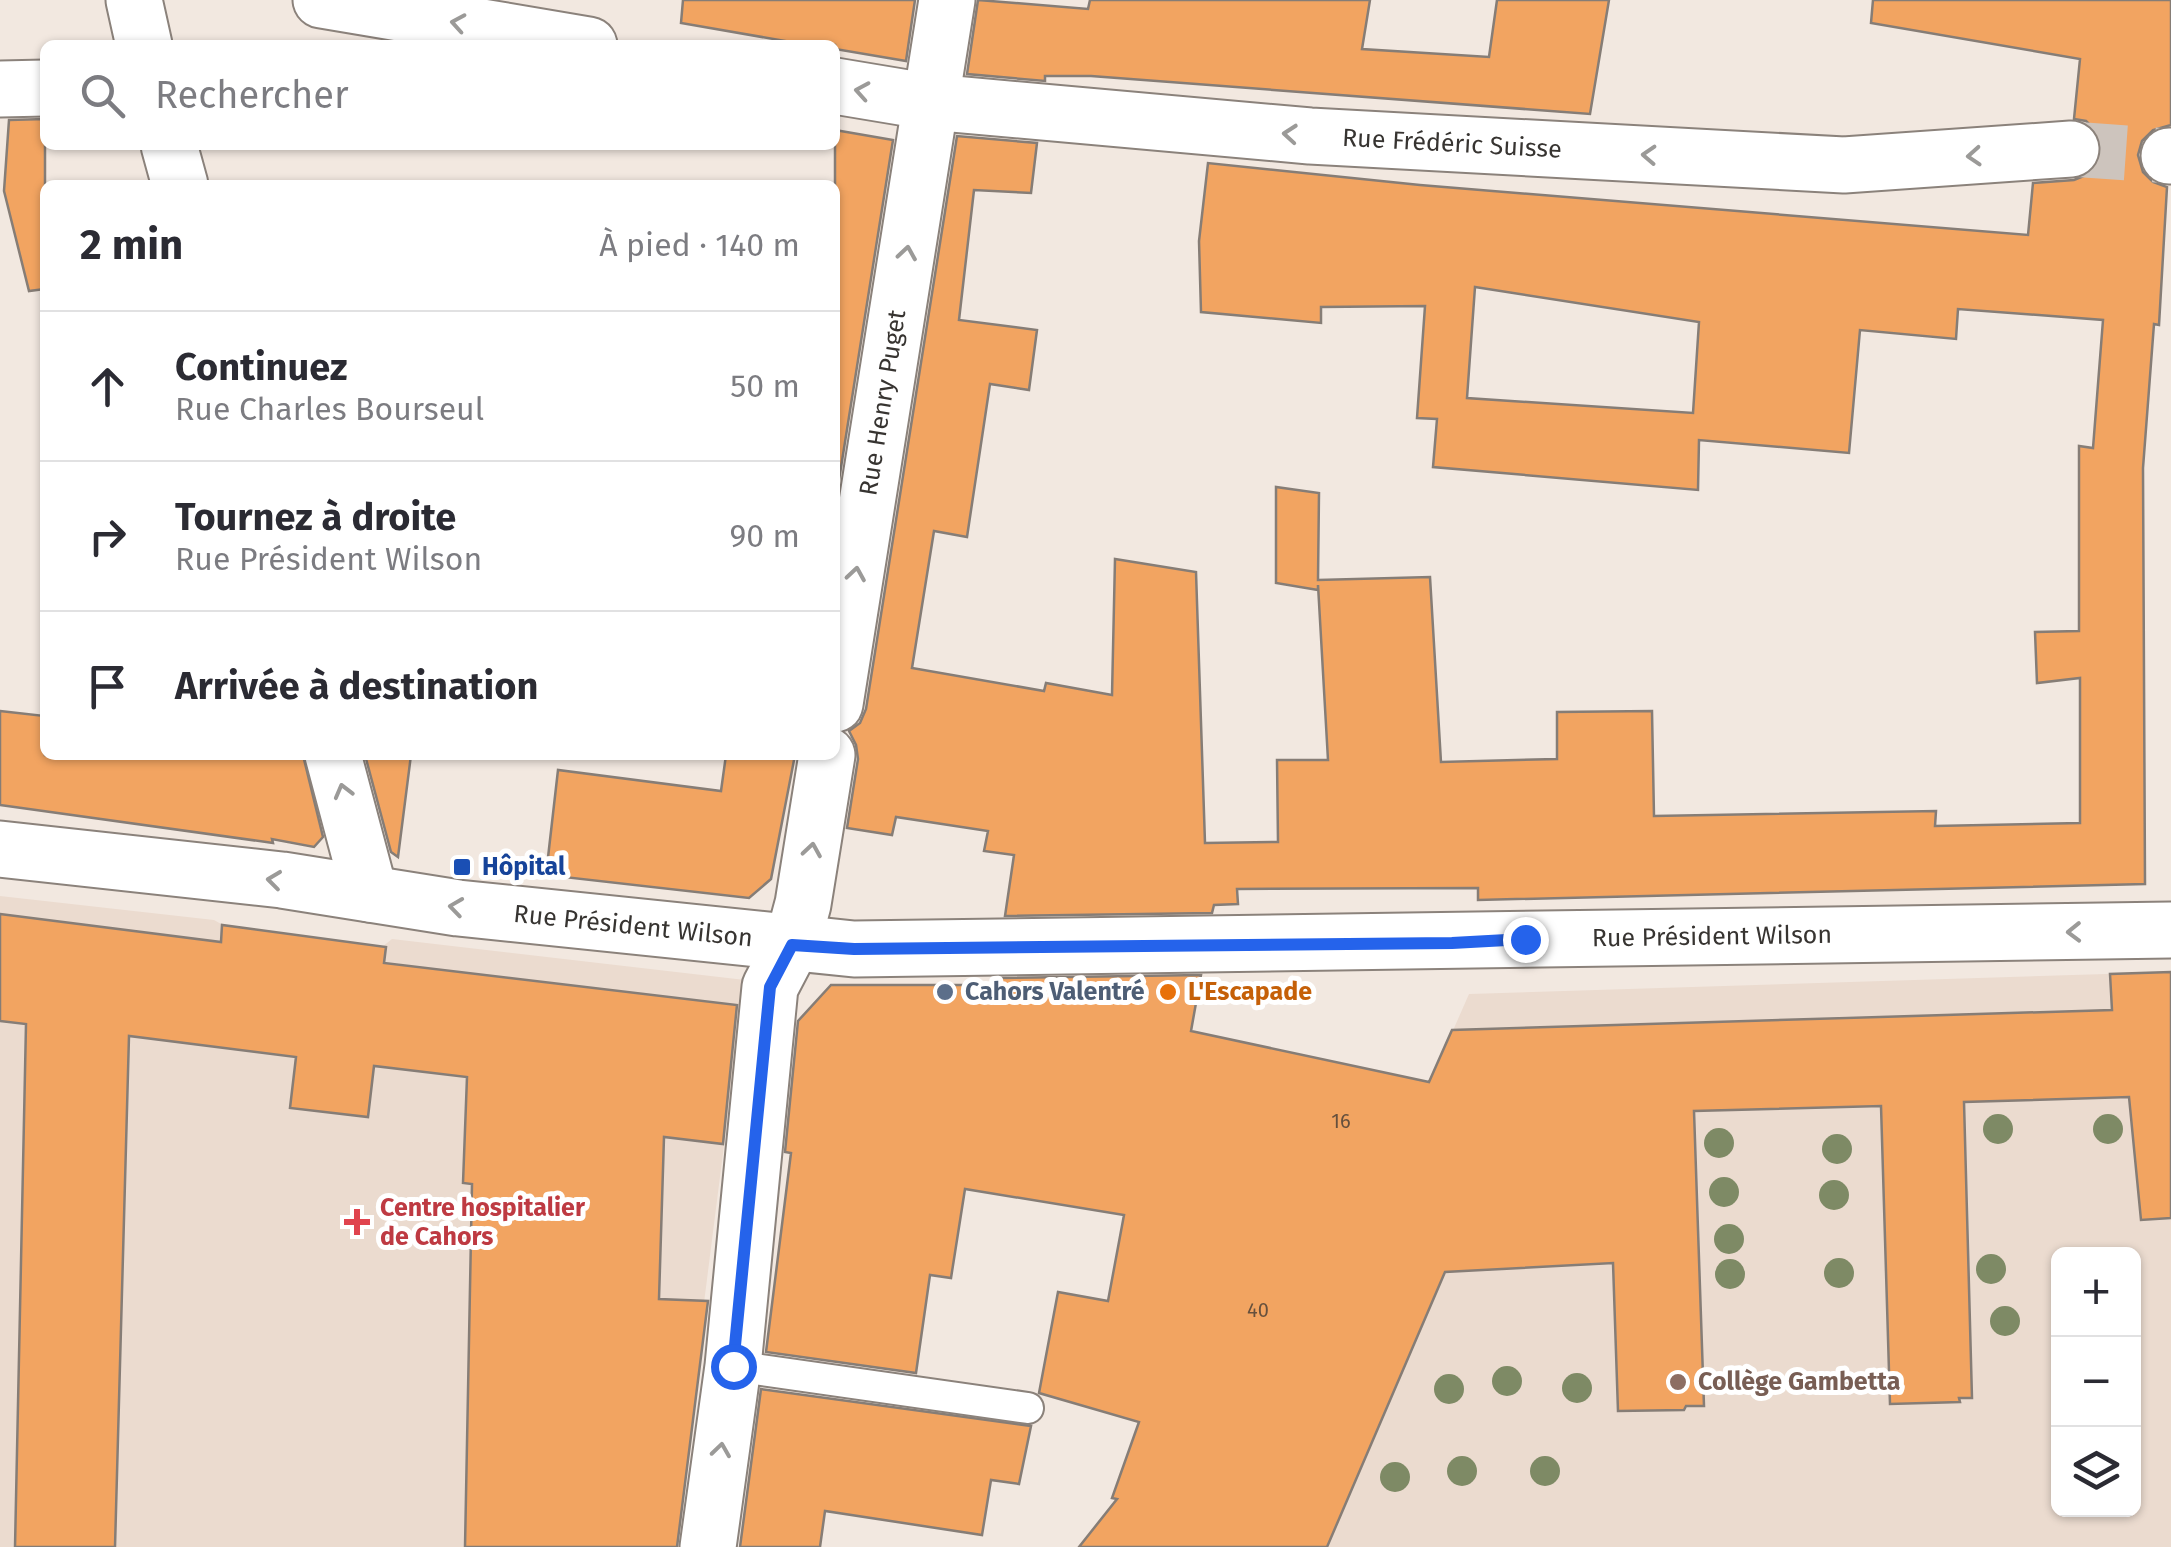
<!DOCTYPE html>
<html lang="fr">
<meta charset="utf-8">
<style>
:root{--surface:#fff;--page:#f2f2f3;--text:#2b2b33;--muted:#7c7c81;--line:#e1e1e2}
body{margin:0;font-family:"Fira Sans",sans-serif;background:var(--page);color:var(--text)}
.controls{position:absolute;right:30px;bottom:30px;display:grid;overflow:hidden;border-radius:15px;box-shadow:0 2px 8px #0004}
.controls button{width:90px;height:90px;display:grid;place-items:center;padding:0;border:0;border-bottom:2px solid var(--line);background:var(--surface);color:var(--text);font:50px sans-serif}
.stop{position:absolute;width:30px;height:30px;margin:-22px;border:8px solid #2563eb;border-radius:50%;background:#fff}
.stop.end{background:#2563eb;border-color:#fff;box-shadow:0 2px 10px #0008}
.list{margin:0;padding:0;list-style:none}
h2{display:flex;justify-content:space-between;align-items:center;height:130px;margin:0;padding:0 40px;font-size:42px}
h2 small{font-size:32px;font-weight:400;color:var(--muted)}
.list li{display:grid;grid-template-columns:65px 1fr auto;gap:30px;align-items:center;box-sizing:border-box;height:150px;padding:0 40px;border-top:2px solid var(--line)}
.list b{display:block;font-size:38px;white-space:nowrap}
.list p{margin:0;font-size:32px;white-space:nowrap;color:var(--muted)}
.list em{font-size:32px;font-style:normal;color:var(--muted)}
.icon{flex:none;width:55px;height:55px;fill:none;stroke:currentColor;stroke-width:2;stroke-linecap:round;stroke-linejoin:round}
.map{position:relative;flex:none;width:2171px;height:1547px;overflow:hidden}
.search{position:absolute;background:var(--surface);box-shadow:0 2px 8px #0004;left:40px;top:40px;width:800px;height:110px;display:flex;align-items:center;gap:25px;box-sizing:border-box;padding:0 35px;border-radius:15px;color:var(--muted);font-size:38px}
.panel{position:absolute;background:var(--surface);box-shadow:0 2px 8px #0004;left:40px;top:180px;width:800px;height:580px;border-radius:15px}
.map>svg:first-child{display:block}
.built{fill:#ebdbcf;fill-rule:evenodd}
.building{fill:#f2a461;stroke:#867d76;stroke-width:2.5;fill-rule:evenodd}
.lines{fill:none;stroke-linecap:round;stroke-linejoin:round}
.street-tunnel{stroke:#cdc4bd;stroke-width:55;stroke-dasharray:55 28;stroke-linecap:butt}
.lane-casing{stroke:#8b827b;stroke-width:34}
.street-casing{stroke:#8b827b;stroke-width:59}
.lane{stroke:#fff;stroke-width:30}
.street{stroke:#fff;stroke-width:55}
.tree{fill:#7e8a65}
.oneway{stroke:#9b9a98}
.route{stroke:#2563eb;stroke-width:12}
.transit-dot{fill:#1a4fb4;stroke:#fff;stroke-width:4}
.service-dot{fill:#5c6f8a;stroke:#fff;stroke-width:4}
.food-dot{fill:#e8710a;stroke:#fff;stroke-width:4}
.health-dot{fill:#e0444e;stroke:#fff;stroke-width:4}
.education-dot{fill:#8d6e63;stroke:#fff;stroke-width:4}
.labels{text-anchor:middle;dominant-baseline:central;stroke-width:10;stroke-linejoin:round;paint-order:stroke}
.number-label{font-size:20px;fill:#66503d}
.street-label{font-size:25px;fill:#373431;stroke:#fff}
.transit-label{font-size:25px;font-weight:bold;fill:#164399;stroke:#fff;text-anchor:start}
.service-label{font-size:25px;font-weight:bold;fill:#4e5e75;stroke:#fff;text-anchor:start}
.food-label{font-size:25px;font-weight:bold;fill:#c56008;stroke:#fff;text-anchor:start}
.health-label{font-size:25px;font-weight:bold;fill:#be3a42;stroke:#fff;text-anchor:start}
.education-label{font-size:25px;font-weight:bold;fill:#785e54;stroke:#fff;text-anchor:start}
</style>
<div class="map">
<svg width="2171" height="1547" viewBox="0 0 2171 1547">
<rect width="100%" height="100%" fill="#f2e8e0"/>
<!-- built -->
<g class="built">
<polygon points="0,896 214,920 223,925 382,947 392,939 745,980 673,1547 0,1547"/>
<path d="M2171 972V1547H1226L1469 994ZM2058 1254H2134V1510H2058Z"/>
</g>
<!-- building -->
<g class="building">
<polygon points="683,0 915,0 906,61 835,49 835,45 808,45 681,23"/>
<polygon points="978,0 1088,9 1090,0 1370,0 1362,49 1489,57 1497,0 1609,0 1590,114 1091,76 1045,76 1045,81 967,74"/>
<path d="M1873 0H2171V125L2153 130 2142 141 2138 155 2143 172 2153 182 2167 187 2159 325 2154 324 2143 468 2145 884 1478 900V888L1237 889 1238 904 1214 905 1212 913 1005 916 1014 855 984 851 988 831 896 817 892 835 847 828 858 759 856 745 849 731 860 723 866 709 957 136 1037 143 1031 193 974 190 959 320 1037 330 1029 390 990 384 967 537 934 531 912 668 1044 691 1046 683 1112 695 1115 559 1196 572 1205 843 1278 842 1277 760H1328L1318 585V590L1276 583V487L1319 493 1318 580 1430 577 1441 762 1557 759V712L1652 711 1654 816 1936 811 1935 826 2080 823V678L2037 683 2035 632 2079 631V446L2093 448 2103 320 1958 309 1956 339 1860 330 1849 453 1699 440 1698 490 1433 467 1437 419 1417 418 1425 306 1321 307V323L1201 312 1199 241 1208 163 1420 185 2028 235 2033 183 2074 180 2089 174 2099 162 2102 148 2097 132 2086 121 2074 119 2080 59 1871 23ZM1475 287 1699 322 1693 413 1467 398Z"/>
<polygon points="45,119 45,289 29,291 4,191 9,120"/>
<polygon points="835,130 893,140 835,505"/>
<polygon points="0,711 45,716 45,755 303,755 323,837 314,847 272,839 273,843 0,805"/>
<polygon points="365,755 411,755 398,857 391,852"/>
<polygon points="726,755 795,755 771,879 749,898 546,875 558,770 721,791"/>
<polygon points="0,914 221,942 222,925 386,947 384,963 737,1005 723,1144 664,1137 659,1299 708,1301 677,1547 465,1547 472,1184 463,1183 467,1077 374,1066 368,1117 290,1108 296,1057 129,1036 115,1547 15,1547 26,1024 0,1021"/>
<polygon points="2171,972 2171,1218 2141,1220 2129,1097 1964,1102 1972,1398 1959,1398 1960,1402 1890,1404 1881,1106 1694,1111 1704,1406 1686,1406 1684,1410 1618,1411 1613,1263 1445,1272 1327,1547 1079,1547 1117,1499 1112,1498 1139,1422 1039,1393 1058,1292 1108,1301 1124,1215 965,1189 951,1278 930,1275 916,1373 766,1352 791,1153 785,1152 798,1021 831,985 994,985 995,978 1201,975 1191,1031 1429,1082 1452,1030 2112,1010 2110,974"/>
<polygon points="761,1389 1031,1426 1019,1484 991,1480 982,1535 825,1511 820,1547 740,1547"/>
</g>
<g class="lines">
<!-- street-tunnel -->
<polyline class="street-tunnel" points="2071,149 2169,156"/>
<!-- lane casing -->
<g class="lane-casing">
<polyline id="lane" points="733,1366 1028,1408"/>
</g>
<!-- street casing -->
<g class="street-casing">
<g id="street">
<polyline points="134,0 144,45"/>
<polyline points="321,0 589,45"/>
<path id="s1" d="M835 86 931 102 1310 136 1844 165 2071 149"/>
<polyline points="0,89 45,88"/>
<polyline points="169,145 180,185"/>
<polyline points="2169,156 2171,156"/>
<path id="s2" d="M835 704 947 0"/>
<polyline points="333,755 370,894"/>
<path id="s3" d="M0 849 282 880 458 908 854 949 2171 930"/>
<polyline points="708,1547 733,1366 770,987 792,945 803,904 827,755"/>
</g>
</g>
<!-- lane -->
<use href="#lane" class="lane"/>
<!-- street -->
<use href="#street" class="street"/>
</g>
<!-- trees -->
<g class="tree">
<circle cx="1998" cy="1129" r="15"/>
<circle cx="2108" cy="1129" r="15"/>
<circle cx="1719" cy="1143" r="15"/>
<circle cx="1837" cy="1149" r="15"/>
<circle cx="1724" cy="1192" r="15"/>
<circle cx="1834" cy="1195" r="15"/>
<circle cx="1729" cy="1239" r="15"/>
<circle cx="1991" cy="1269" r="15"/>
<circle cx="1839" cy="1273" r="15"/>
<circle cx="1730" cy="1274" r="15"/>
<circle cx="2005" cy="1321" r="15"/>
<circle cx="1507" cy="1381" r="15"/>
<circle cx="1577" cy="1388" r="15"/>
<circle cx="1449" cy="1389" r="15"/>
<circle cx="1462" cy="1471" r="15"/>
<circle cx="1545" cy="1471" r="15"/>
<circle cx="1395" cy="1477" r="15"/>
</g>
<!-- one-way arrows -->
<defs><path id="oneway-chevron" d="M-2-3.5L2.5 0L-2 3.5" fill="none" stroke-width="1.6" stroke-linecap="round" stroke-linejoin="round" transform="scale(2.5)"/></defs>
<g class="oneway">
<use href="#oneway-chevron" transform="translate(458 23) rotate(-170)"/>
<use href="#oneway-chevron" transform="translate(862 91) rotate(-170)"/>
<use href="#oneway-chevron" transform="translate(1290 134) rotate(-175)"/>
<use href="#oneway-chevron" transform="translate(1649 155) rotate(-177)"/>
<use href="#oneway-chevron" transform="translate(1974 156) rotate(176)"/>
<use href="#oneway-chevron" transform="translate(907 253) rotate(-81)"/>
<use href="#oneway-chevron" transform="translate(856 574) rotate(-81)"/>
<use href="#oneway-chevron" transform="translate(343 791) rotate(-105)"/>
<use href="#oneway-chevron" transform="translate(812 850) rotate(-81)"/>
<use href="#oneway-chevron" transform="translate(274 880) rotate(-173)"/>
<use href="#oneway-chevron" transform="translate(456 907) rotate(-172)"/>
<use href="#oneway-chevron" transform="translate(2074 932) rotate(179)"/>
<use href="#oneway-chevron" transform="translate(721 1450) rotate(-82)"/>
</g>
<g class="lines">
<!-- route -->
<polyline class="route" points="733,1366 770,987 792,945 854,949 1452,943 1525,939"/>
</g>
<!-- markers -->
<rect class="transit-dot" x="452" y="857" width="20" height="20" rx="5"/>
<circle class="service-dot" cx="945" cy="992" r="10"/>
<circle class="food-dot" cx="1168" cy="992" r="10"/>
<path class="health-dot" d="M352 1207h10v10h10v10h-10v10h-10v-10h-10v-10h10z"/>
<circle class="education-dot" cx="1678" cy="1382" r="10"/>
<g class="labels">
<!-- number labels -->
<g class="number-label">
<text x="1341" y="1121">16</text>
<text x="1258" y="1310">40</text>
</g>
<!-- street labels -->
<g class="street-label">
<text stroke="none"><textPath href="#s1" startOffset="620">Rue Frédéric Suisse</textPath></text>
<text stroke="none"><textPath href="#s2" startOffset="305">Rue Henry Puget</textPath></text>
<text stroke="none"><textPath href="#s3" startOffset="638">Rue Président Wilson</textPath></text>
<text stroke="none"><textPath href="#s3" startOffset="1718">Rue Président Wilson</textPath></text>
</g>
<!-- transit labels -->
<g class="transit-label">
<text x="482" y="867">Hôpital</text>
</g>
<!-- service labels -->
<g class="service-label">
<text x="965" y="992">Cahors Valentré</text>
</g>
<!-- food labels -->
<g class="food-label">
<text x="1188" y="992">L'Escapade</text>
</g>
<!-- health labels -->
<g class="health-label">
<text x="380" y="1208">Centre hospitalier<tspan x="380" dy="29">de Cahors</tspan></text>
</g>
<!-- education labels -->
<g class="education-label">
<text x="1698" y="1382">Collège Gambetta</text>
</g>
</g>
</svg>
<div class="controls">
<button>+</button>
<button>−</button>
<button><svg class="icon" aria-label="layers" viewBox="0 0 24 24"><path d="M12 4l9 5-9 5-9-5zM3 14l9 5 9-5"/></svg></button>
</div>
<div class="stop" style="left:733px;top:1366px"></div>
<div class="stop end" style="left:1525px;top:939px"></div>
<div class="search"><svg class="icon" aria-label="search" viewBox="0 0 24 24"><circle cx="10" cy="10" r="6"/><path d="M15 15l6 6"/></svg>Rechercher</div>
<section class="panel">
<h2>2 min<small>À pied · 140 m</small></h2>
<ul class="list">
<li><svg class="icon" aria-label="ahead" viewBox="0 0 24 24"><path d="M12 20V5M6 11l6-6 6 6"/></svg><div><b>Continuez</b><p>Rue Charles Bourseul</p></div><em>50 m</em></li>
<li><svg class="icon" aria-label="right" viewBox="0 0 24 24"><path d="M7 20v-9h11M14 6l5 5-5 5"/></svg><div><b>Tournez à droite</b><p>Rue Président Wilson</p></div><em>90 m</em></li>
<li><svg class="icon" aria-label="arrive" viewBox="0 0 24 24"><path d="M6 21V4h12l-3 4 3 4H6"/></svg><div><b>Arrivée à destination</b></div></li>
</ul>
</section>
</div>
